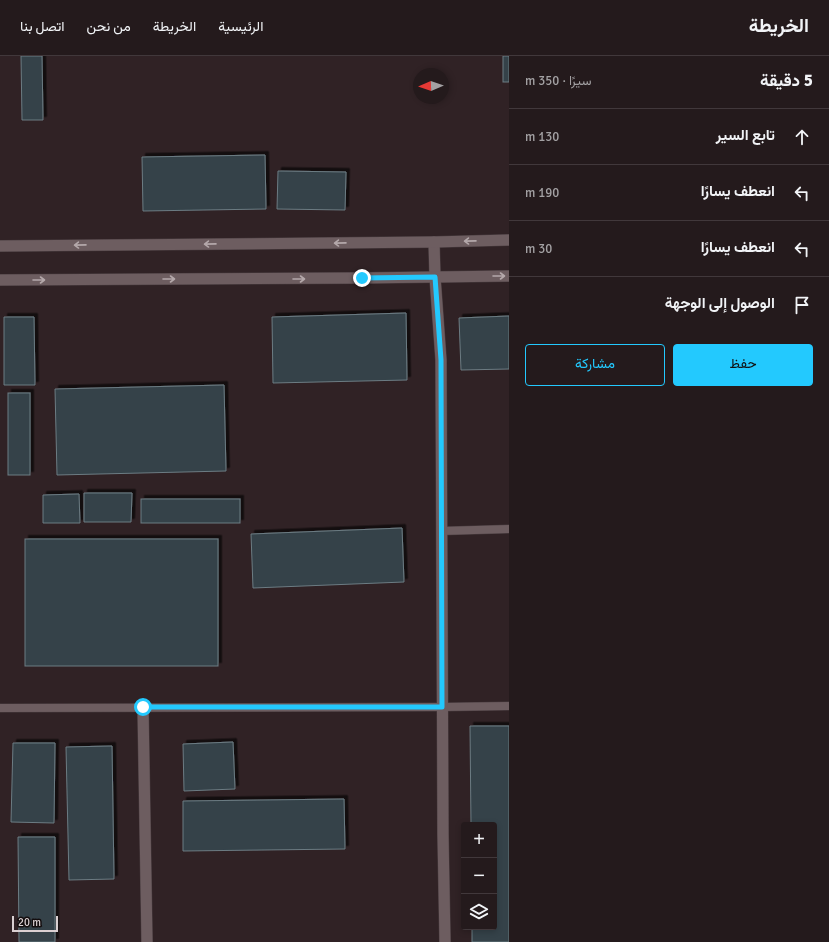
<!DOCTYPE html>
<html lang="ar">
<meta charset="utf-8">
<style>
:root{--surface:#241a1c;--page:#2c2325;--text:#f1f3f6;--muted:#a3a1a3;--line:#41383b;--accent:#23c9fe}
body{margin:0;font-family:Signika,Vazirmatn,sans-serif;background:var(--page);color:var(--text);direction:rtl}
.controls{position:absolute;right:12px;bottom:12px;display:grid;overflow:hidden;border-radius:4px;box-shadow:0 2px 6px #0003}
.controls button{width:36px;height:36px;display:grid;place-items:center;padding:0;border:0;border-bottom:1px solid var(--line);background:var(--surface);color:var(--text);font:20px sans-serif}
.compass{position:absolute;left:413px;top:12px;width:36px;height:36px;border-radius:50%;background:var(--surface);box-shadow:0 2px 6px #0003;rotate:268deg}
.scale{position:absolute;left:12px;bottom:10px;width:46px;box-sizing:border-box;padding-left:4px;border:2px solid #dad0d2;border-top:0;font-size:11px;line-height:14px;white-space:nowrap;color:#dad0d2;-webkit-text-stroke:3px #130d0e;paint-order:stroke}
.stop{position:absolute;width:12px;height:12px;margin:-9px;border:3px solid #23c9fe;border-radius:50%;background:#fff}
.stop.end{background:#23c9fe;border-color:#fff;box-shadow:0 1px 4px #0008}
.list{margin:0;padding:0;list-style:none}
h2{display:flex;justify-content:space-between;align-items:center;height:52px;margin:0;padding:0 16px;font-size:17px}
h2 small{font-size:13px;font-weight:400;color:var(--muted)}
.list li{display:grid;grid-template-columns:26px 1fr auto;gap:12px;align-items:center;box-sizing:border-box;height:56px;padding:0 16px;border-top:1px solid var(--line)}
.list b{display:block;font-size:15px;white-space:nowrap}
.list em{font-size:13px;font-style:normal;color:var(--muted)}
.actions{display:flex;gap:8px;padding:12px 16px}
.actions a{flex:1;padding:9px 0;border:1px solid var(--accent);border-radius:4px;text-align:center;font-size:14px;color:var(--accent)}
.actions .main{background:var(--accent);color:#111}
.icon{flex:none;width:22px;height:22px;fill:none;stroke:currentColor;stroke-width:2;stroke-linecap:round;stroke-linejoin:round}
.map{position:relative;flex:none;width:509px;height:886px;overflow:hidden;direction:ltr}
header{display:flex;align-items:center;gap:24px;box-sizing:border-box;height:56px;padding:0 20px;background:var(--surface);border-bottom:1px solid var(--line)}
header strong{font-size:19px}
nav{display:flex;gap:22px;margin-inline-start:auto;font-size:14px}
main{display:flex}
aside{flex:1;background:var(--surface)}
.map>svg:first-child{display:block}
.building{fill:#344249;stroke:#6c7c83;filter:url(#shadow)}
.lines{fill:none;stroke-linecap:round;stroke-linejoin:round}
.service-casing{stroke:#4a3e41;stroke-width:9}
.minor-casing{stroke:#4a3e41;stroke-width:12}
.service{stroke:#6d5d60;stroke-width:8}
.minor{stroke:#6d5d60;stroke-width:11}
.oneway{stroke:#b4a8aa}
.route{stroke:#23c9fe;stroke-width:5}
</style>
<header>
<strong>الخريطة</strong>
<nav><a>الرئيسية</a><a>الخريطة</a><a>من نحن</a><a>اتصل بنا</a></nav>
</header>
<main>
<aside>
<h2>5 دقيقة<small>سيرًا · 350 m</small></h2>
<ul class="list">
<li><svg class="icon" aria-label="ahead" viewBox="0 0 24 24"><path d="M12 20V5M6 11l6-6 6 6"/></svg><div><b>تابع السير</b></div><em>130 m</em></li>
<li><svg class="icon" aria-label="left" viewBox="0 0 24 24"><path d="M17 20v-9H6M10 6l-5 5 5 5"/></svg><div><b>انعطف يسارًا</b></div><em>190 m</em></li>
<li><svg class="icon" aria-label="left" viewBox="0 0 24 24"><path d="M17 20v-9H6M10 6l-5 5 5 5"/></svg><div><b>انعطف يسارًا</b></div><em>30 m</em></li>
<li><svg class="icon" aria-label="arrive" viewBox="0 0 24 24"><path d="M6 21V4h12l-3 4 3 4H6"/></svg><div><b>الوصول إلى الوجهة</b></div></li>
</ul>
<div class="actions"><a class="main">حفظ</a><a>مشاركة</a></div>
</aside>
<div class="map">
<svg width="509" height="886" viewBox="0 0 509 886">
<defs>
<filter id="shadow"><feDropShadow dx="3.5" dy="-3.5" stdDeviation="0" flood-color="#0009"/></filter>
</defs>
<rect width="100%" height="100%" fill="#302225"/>
<!-- building -->
<g class="building">
<polygon points="21,0 42,0 43,64 22,64"/>
<rect x="503" y="0" width="6" height="26"/>
<polygon points="265,99 266,153 143,155 142,101"/>
<polygon points="278,115 346,116 345,154 277,153"/>
<polygon points="406,257 407,324 273,327 272,261"/>
<polygon points="509,260 509,313 461,314 459,262"/>
<polygon points="4,261 34,261 35,329 4,329"/>
<polygon points="224,329 226,415 57,419 55,333"/>
<rect x="8" y="337" width="22" height="82"/>
<polygon points="84,437 132,437 131,466 84,466"/>
<polygon points="79,438 80,467 43,467 43,439"/>
<rect x="141" y="443" width="99" height="24"/>
<polygon points="402,472 404,526 253,532 251,478"/>
<rect x="25" y="483" width="193" height="127"/>
<polygon points="470,670 509,670 509,886 472,886 472,871 494,871 494,769 471,769"/>
<polygon points="233,686 235,733 184,735 183,688"/>
<polygon points="13,687 55,687 54,767 11,766"/>
<polygon points="112,690 114,823 69,824 66,691"/>
<polygon points="344,743 345,793 183,795 183,745"/>
<polygon points="18,781 55,781 55,886 19,886"/>
</g>
<g class="lines">
<!-- service casing -->
<g class="service-casing">
<g id="service">
<polyline points="441,475 509,473"/>
<polyline points="0,652 442,651 509,650"/>
</g>
</g>
<!-- minor casing -->
<g class="minor-casing">
<g id="minor">
<polyline points="434,186 435,221 441,304 443,779 445,886"/>
<polyline points="0,190 434,186 509,184"/>
<polyline points="0,224 362,222 509,220"/>
<polyline points="143,651 147,886"/>
</g>
</g>
<!-- service -->
<use href="#service" class="service"/>
<!-- minor -->
<use href="#minor" class="minor"/>
</g>
<!-- one-way arrows -->
<defs><path id="oneway-shaft" d="M-6 0H5M1.5-3L5.5 0L1.5 3" fill="none" stroke-width="1.6" stroke-linecap="round" stroke-linejoin="round"/></defs>
<g class="oneway">
<use href="#oneway-shaft" transform="translate(470 185) rotate(179)"/>
<use href="#oneway-shaft" transform="translate(340 187) rotate(179)"/>
<use href="#oneway-shaft" transform="translate(210 188) rotate(179)"/>
<use href="#oneway-shaft" transform="translate(80 189) rotate(179)"/>
<use href="#oneway-shaft" transform="translate(499 220)"/>
<use href="#oneway-shaft" transform="translate(169 223)"/>
<use href="#oneway-shaft" transform="translate(299 223)"/>
<use href="#oneway-shaft" transform="translate(39 224)"/>
</g>
<g class="lines">
<!-- route -->
<polyline class="route" points="143,651 442,651 441,304 435,221 362,222"/>
</g>
</svg>
<div class="controls">
<button>+</button>
<button>−</button>
<button><svg class="icon" aria-label="layers" viewBox="0 0 24 24"><path d="M12 4l9 5-9 5-9-5zM3 14l9 5 9-5"/></svg></button>
</div>
<svg class="compass" viewBox="-18 -18 36 36"><path d="M0-13l5 13h-10z" fill="#e53935"/><path d="M0 13l5-13h-10z" fill="#a3a1a3"/></svg>
<div class="scale">20 m</div>
<div class="stop" style="left:143px;top:651px"></div>
<div class="stop end" style="left:362px;top:222px"></div>
</div>
</main>
